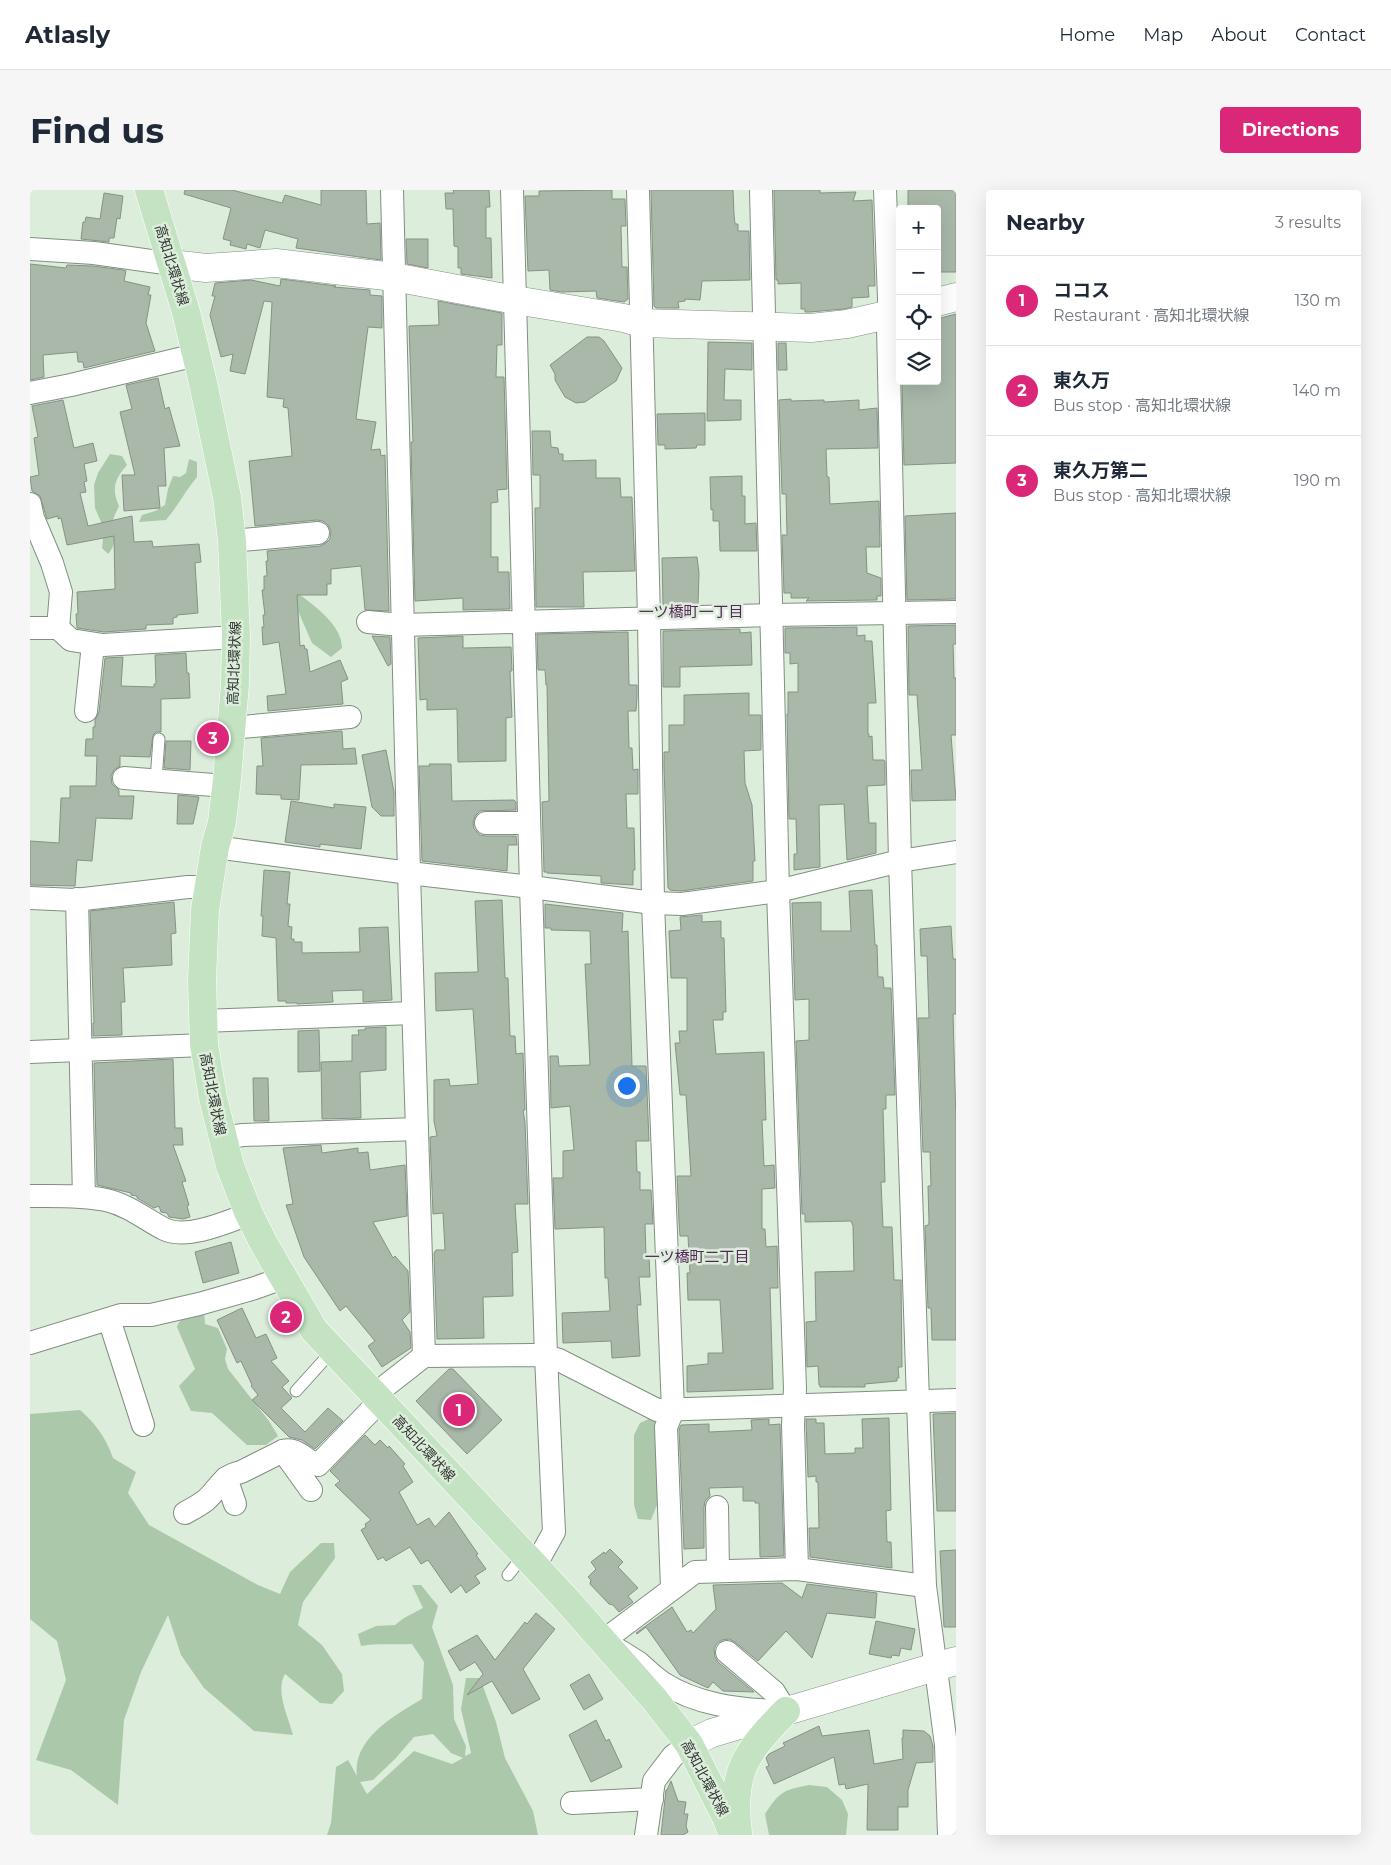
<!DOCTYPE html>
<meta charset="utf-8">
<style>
:root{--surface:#fff;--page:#f6f6f7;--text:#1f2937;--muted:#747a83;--line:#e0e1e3;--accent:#db2777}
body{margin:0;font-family:Montserrat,"Noto Sans JP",sans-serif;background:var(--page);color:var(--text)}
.controls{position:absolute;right:15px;top:15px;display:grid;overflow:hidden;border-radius:5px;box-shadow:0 5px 20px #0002}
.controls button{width:45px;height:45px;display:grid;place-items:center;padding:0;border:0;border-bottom:1px solid var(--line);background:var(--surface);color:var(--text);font:25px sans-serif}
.you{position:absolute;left:596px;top:895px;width:18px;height:18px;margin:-12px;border:4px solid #fff;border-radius:50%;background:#1a73e8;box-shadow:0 0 0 8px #1a73e833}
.badge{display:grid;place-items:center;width:32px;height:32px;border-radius:50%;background:var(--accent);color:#fff;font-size:16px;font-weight:700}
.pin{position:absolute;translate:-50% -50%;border:2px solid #fff;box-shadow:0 1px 5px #0006}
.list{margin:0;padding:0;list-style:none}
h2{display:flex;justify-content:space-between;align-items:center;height:65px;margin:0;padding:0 20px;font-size:21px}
h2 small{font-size:16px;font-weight:400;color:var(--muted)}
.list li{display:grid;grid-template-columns:32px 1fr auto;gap:15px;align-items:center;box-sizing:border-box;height:90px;padding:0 20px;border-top:1px solid var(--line)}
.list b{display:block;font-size:19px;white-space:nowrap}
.list p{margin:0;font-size:16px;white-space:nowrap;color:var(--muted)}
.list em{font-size:16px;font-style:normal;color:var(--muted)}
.icon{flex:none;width:28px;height:28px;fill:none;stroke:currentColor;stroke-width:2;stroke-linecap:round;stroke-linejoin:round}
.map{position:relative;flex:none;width:926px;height:1645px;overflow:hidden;border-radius:5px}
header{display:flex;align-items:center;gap:30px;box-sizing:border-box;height:70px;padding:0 25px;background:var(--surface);border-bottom:1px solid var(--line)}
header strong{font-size:24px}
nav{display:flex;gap:28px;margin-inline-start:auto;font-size:18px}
.intro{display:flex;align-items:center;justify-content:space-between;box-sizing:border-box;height:120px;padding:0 30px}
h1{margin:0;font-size:35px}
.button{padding:12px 22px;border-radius:5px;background:var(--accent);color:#fff;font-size:18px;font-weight:700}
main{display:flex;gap:30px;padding:0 30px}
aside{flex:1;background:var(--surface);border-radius:5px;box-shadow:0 5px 20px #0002}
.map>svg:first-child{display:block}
.green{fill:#abc9aa;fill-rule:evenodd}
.building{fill:#a9b8a8;stroke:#859384}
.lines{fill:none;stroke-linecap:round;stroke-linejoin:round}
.service-casing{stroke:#818f80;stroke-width:13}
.minor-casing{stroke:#818f80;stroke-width:24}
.tertiary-casing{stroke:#818f80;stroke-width:29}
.primary-casing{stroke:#fff;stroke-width:29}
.service{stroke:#fff;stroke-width:11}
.minor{stroke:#fff;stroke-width:22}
.tertiary{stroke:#fff;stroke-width:28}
.primary{stroke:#c4e3c2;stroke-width:28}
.labels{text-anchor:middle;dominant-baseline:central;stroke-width:5;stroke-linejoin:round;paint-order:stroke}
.street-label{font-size:14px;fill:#313731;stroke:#ddeddc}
.neighbourhood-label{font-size:15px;fill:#542659;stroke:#ddeddc}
</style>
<header>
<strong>Atlasly</strong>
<nav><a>Home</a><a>Map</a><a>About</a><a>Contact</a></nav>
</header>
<div class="intro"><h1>Find us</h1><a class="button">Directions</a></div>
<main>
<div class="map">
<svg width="926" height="1645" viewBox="0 0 926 1645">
<rect width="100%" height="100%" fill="#ddeddc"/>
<!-- green -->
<g class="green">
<path d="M80 264 92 266 97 275C85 289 81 298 89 316 87 321 83 327 83 332 83 344 88 353 78 364L72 358 74 339 65 318 64 295 68 283Z"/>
<path d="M159 269 167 272V287C155 301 148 316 136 330L109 332 112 325 125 321 135 315 138 299 143 286 150 287 156 283Z"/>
<path d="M252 393C272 406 313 432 312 458L301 467 282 453 265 414Z"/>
<path d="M174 1121 175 1134 188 1138 197 1159 195 1169 198 1179 239 1231 248 1246 236 1255H217L182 1223 161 1221 149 1196 165 1179 147 1137C150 1126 164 1124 174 1121Z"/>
<path d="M50 1220C66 1234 76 1248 83 1268L106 1282 98 1303 119 1335 228 1395 250 1404 260 1382 291 1353H304L305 1368 273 1412 268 1435 292 1455 312 1484 314 1501 302 1514 290 1513 255 1484C245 1501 258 1526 263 1545L224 1541 174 1498 151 1465 138 1425 111 1482 94 1530 88 1615 41 1580 6 1570 36 1490 27 1451 0 1429V1224Z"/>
<polygon points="621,1228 629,1231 632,1302 621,1330 608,1329 604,1315 604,1245 610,1233"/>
<path d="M382 1395H391L408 1416 402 1437 423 1495 424 1529 436 1556 435 1566 441 1563 431 1519 436 1488H450L466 1532 475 1568 503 1621 508 1645H297L301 1633 306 1577 318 1570 327 1586C322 1549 365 1525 392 1509L394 1472 382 1454C364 1455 349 1453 331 1456L328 1444 346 1436 365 1435 374 1428 393 1418ZM403 1544 421 1563 433 1568 422 1574 384 1561 337 1604 330 1592 343 1590 365 1569 384 1547Z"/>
<path d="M779 1595 797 1597 812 1610 818 1624 816 1645H739L735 1624C749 1602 753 1600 779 1595Z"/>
</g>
<!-- building -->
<g class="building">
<polygon points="155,0 202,0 252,13 255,5 291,15 291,0 336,0 337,34 350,33 351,70 266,58 268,49 235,40 230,58 217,54 216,59 200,55 201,51 193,49 201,18 154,4"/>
<polygon points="423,0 459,0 460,17 456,17 456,48 461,48 462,88 431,84 431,78 428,78 428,57 424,56 423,19 416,19 415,3 424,3"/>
<polygon points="582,0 582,9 595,9 596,36 591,36 592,77 597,77 598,109 594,112 567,108 566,101 531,102 520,100 519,80 498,81 495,6 509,6 509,1"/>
<polygon points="621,0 703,0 704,24 705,34 708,34 708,41 719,41 720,90 672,91 670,110 655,109 655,111 648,112 649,118 626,118 624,116"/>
<polygon points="744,0 790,0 790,3 826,2 823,11 842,10 845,96 838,96 839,107 822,108 822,117 814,119 780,122 775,122 775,119 771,119 771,93 748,94 748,90 746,90"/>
<polygon points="878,0 926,0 926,82 907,82 907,19 878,19"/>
<polygon points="74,3 93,6 90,29 87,28 84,48 79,48 79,52 51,49 53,32 55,32 56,27 70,29"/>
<polygon points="376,49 398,49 398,78 377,74"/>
<polygon points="0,74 36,78 37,75 63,76 93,80 96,81 94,91 120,97 118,105 121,105 116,133 125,161 54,178 53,172 48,172 47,162 13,165 14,187 0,190"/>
<polygon points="251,89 306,96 304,97 340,100 340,105 352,106 352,138 338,137 326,229 346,232 341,260 350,259 351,266 355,265 359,421 335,420 331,376 301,379 301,394 297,394 297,405 267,405 270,456 274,455 275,459 277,459 280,482 310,470 318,489 311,492 313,514 238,521 237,506 256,504 249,452 233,455 232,437 234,437 233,425 235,425 232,400 234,400 234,386 237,386 236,371 238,371 237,361 290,356 296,353 300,349 301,341 298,335 293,331 287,330 225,336 219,271 262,266 258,218 253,217 254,209 237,207 242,112 234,111 215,184 200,181 203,164 191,167 180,125 185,106 182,106 185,93 221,90 250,96"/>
<polygon points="408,111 472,123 472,155 467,155 466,187 474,187 477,299 467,300 468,312 461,313 461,367 468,367 468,382 479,382 480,419 433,420 433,408 385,411 381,252 383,252 379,136 409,135"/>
<polygon points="926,124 926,273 874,275 872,191 907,191 907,129"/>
<polygon points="557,147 569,147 574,151 592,178 586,191 555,212 546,213 535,207 525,190 525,184 520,175"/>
<polygon points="678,152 722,153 722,180 695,179 694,210 711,210 711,230 677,231"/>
<polygon points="748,153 756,153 757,180 748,180"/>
<polygon points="128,188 135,219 139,217 150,256 134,258 136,296 128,296 130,318 94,321 92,285 105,285 90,222 102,219 96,195"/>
<polygon points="761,209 761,211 794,210 794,212 829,210 829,220 847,218 848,258 796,259 797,287 799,287 800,314 849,311 850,357 836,357 837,383 851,388 851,406 847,406 847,410 776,411 779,408 761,408 761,403 754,403 752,345 757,345 756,304 752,304 749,210"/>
<polygon points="33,210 44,258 63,253 67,271 54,274 57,291 54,292 56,302 50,303 58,336 102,326 104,352 122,351 123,357 169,354 171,372 165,373 168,423 147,425 147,427 143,428 143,434 116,435 116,439 74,442 47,438 46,424 48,424 47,402 85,399 84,346 37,355 31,328 28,329 28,326 17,329 10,306 2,301 0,287 9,285 4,248 8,247 2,216"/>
<polygon points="675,223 675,255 667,255 666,258 635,259 635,255 628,255 627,224"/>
<polygon points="502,241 520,241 521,257 528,258 529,264 533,264 533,271 566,270 566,288 590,288 591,307 602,307 605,381 553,382 554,417 506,417 505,318 510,318 510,285 503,285"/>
<polygon points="712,286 712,306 715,306 715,334 726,333 727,361 690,361 689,331 683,331 683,319 681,320 680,287"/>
<polygon points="926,323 926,409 877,410 875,326"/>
<polygon points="667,367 669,383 668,414 633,415 632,368"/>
<polygon points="926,435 926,454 923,454 924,488 926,488 926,545 921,545 926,610 882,611 881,580 892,580 887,505 879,505 878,436"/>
<polygon points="827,437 827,446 835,445 835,451 842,451 846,513 838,513 838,544 839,544 839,547 842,546 843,570 854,570 855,572 855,595 837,596 839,633 846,633 846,663 817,670 814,614 789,615 790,677 764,680 764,664 767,664 766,629 759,629 757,524 758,524 758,502 768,502 768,473 760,474 760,463 755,463 755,438"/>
<polygon points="710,439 710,443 721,442 722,475 650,477 650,497 633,497 633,441"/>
<polygon points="598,442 599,495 607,495 607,507 606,521 598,521 599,558 602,558 603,580 608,579 608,604 596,604 597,638 604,638 605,680 603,680 603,695 571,693 571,686 517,683 517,682 514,682 512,612 519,611 517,495 516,495 515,480 508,480 507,444"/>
<polygon points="342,446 360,447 361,474 358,476"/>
<polygon points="433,446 433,458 481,457 482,481 480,481 482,527 476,528 476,571 428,572 427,519 397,520 397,509 390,510 388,448"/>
<polygon points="156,463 157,483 159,483 160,508 131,509 131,542 126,542 123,545 120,567 90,566 90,576 84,580 81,586 82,594 89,600 89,606 104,606 102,629 66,628 62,671 47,670 45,696 0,695 0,651 29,653 31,608 40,608 40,596 66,596 67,566 55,566 56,549 63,549 63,537 65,537 65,530 69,522 75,468 93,467 91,496 124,497 124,494 126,494 125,465"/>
<polygon points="719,503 719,525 731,525 731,560 714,561 715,593 722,615 725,671 723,671 723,691 651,701 640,700 638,698 634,577 634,562 639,562 639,535 654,535 654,505"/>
<polygon points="312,541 313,559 325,558 327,574 271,575 269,610 251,609 251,605 226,604 227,576 233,576 231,548"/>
<polygon points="136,551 161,551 160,580 134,578"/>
<polygon points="356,560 364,602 364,626 351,626 342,617 332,565"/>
<polygon points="399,574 421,574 422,611 484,610 486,612 486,620 450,621 445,626 443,633 444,639 450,645 456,646 486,646 487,655 478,655 477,681 392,671 389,576 400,576"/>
<polygon points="148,605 169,607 163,634 147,634"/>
<polygon points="261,611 304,618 304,614 336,617 331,659 290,654 290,657 255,652"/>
<polygon points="234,680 260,682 257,714 260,714 258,736 262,737 261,749 264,749 264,752 272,752 272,763 330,762 329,738 358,737 362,810 333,812 333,800 302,801 303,812 267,814 267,813 256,813 256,811 248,811 246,748 232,746 233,726 231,726"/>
<polygon points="842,700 845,755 847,755 848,787 853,787 854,798 861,798 865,905 856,905 856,919 853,919 855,992 851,992 853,1037 862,1037 864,1090 871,1090 872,1177 868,1177 869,1188 867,1188 867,1191 835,1194 835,1197 790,1197 790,1195 789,1195 788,1176 777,1177 776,1132 786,1131 785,1082 824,1081 823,1036 821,1031 775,1032 775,1024 772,1024 766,851 779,850 779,809 765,810 762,713 791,712 791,741 821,741 819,701"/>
<polygon points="472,710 475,788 478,788 480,846 485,846 486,864 493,863 495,920 493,920 495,932 498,1014 485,1014 488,1062 482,1063 483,1106 453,1107 454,1148 407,1149 404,1063 406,1060 415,1060 413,1023 403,1024 400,947 407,946 404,931 404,890 419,889 420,896 448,894 443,819 406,821 405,783 448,782 445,711"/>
<polygon points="144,712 146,743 141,744 142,775 93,778 95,812 91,812 92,845 63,846 63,833 64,833 60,721"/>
<polygon points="515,714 593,723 592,742 598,741 602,876 616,876 619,951 606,951 607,982 610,982 610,1000 621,1000 623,1034 615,1034 616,1066 619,1066 620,1087 609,1087 611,1115 607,1115 610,1166 582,1168 581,1151 533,1153 532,1123 580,1121 578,1088 575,1088 574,1037 525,1039 523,988 533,988 533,961 544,960 540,916 521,918 520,866 528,866 529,876 560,875 555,774 561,774 560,741 521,740 521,738 515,738"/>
<polygon points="672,725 672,732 691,731 691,748 694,748 696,822 693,822 693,830 683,830 686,864 734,862 736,930 732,930 734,976 744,975 745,998 732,999 732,1039 735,1039 736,1057 747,1056 748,1098 740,1098 743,1199 657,1202 657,1176 678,1174 678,1163 693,1163 690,1110 658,1110 657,1083 660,1083 658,1046 650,1046 649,1032 647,986 661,986 656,905 650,905 645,853 650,853 649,841 657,841 657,788 641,788 639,741 651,740 650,727"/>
<polygon points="921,736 923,769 926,769 926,824 923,824 926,932 926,1150 902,1150 901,1118 898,1118 895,1036 898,1035 899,1033 898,996 901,996 900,962 893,962 888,828 899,828 897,766 891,766 890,739"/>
<polygon points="356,837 356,880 330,882 331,928 292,929 291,872 322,871 322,845 329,845 328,840 335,840 335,838"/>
<polygon points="289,840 290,881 268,882 268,841"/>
<polygon points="143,869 145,938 152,938 153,955 143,955 156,991 152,992 159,1015 157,1016 160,1027 153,1029 139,1027 137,1023 131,1022 129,1016 124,1018 107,1008 107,1006 101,1005 101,1003 67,995 64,873"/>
<polygon points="223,888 238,888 239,931 224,931"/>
<polygon points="291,955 292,963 328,958 328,963 338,962 340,980 375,975 377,1026 343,1032 363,1068 365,1066 378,1081 380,1122 372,1130 380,1142 381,1158 352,1177 338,1156 345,1151 316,1116 310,1121 274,1067 256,1015 263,1014 253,958"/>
<polygon points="201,1052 209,1083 173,1093 165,1062"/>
<polygon points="212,1118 226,1148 236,1144 247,1168 241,1171 259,1191 252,1197 262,1208 251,1218 275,1242 298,1218 313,1231 285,1259 272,1250 259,1247 222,1210 228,1205 221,1196 222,1195 211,1171 207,1173 187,1130"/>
<polygon points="419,1179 423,1179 472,1230 437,1264 386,1211"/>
<polygon points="926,1223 926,1321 907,1321 903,1224"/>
<polygon points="859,1228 861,1320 856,1321 857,1352 861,1352 862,1378 780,1367 779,1338 789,1338 788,1292 786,1292 786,1286 778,1287 776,1229 786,1229 786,1233 794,1233 795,1264 825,1263 825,1258 833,1258 832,1229"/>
<polygon points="739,1229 739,1235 750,1234 754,1366 730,1367 729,1313 725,1313 725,1311 713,1311 713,1297 679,1298 680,1306 675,1311 674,1317 674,1358 654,1359 649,1239 651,1235 679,1234 679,1242 722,1240 721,1230"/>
<polygon points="335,1245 345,1255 350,1250 358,1258 359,1256 375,1274 373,1276 383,1292 369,1302 387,1335 399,1328 405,1337 419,1322 448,1364 446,1365 456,1379 445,1386 450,1393 436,1403 431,1395 421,1403 398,1370 391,1374 380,1357 356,1371 353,1367 348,1370 331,1340 336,1337 335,1334 341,1330 305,1295 310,1291 300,1281"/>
<polygon points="580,1359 593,1372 588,1377 608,1398 598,1406 603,1412 589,1422 583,1415 579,1414 560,1394 561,1390 558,1387 566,1379 561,1372 574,1362 575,1364"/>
<polygon points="926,1360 926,1437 914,1437 910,1361"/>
<polygon points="752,1393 772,1408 777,1394 847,1403 845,1428 797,1423 782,1468 756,1441 728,1471 705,1452 699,1449 692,1450 687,1453 684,1459 685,1467 688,1472 724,1502 693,1501 683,1492 678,1498 650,1485 616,1437 607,1444 606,1443 642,1417 657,1442 661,1440 663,1443 686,1419 683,1395"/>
<polygon points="506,1423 525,1439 493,1479 510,1509 482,1524 462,1491 437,1505 453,1484 445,1472 430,1481 418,1461 447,1445 465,1470 495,1432 497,1434"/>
<polygon points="846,1431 885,1439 881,1460 871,1458 869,1466 862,1465 861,1468 839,1464"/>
<polygon points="559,1484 573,1509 554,1520 540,1495"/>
<polygon points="566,1530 576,1551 579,1549 592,1577 561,1592 539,1545"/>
<polygon points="789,1536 792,1546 839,1540 844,1574 873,1569 872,1548 873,1548 873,1540 894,1541 900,1546 903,1556 903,1572 886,1573 878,1600 878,1617 868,1617 868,1640 837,1640 838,1594 816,1599 815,1594 809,1595 804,1567 744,1594 736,1577 739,1576 736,1568 739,1564 755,1556 753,1553"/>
<polygon points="641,1591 648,1611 656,1612 654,1624 658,1624 656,1636 658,1642 653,1645 631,1645 636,1600 637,1600"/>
</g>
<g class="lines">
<!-- service casing -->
<g class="service-casing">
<g id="service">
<polyline points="126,590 129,549"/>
<polyline points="266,1201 303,1160"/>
<polyline points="478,1385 494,1365"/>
</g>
</g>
<!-- minor casing -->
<g class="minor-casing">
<g id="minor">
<polyline points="362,0 379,683 394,1166"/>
<polyline points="482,0 501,697 516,1166 524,1342 505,1376"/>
<polyline points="608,0 619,428 623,713 643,1220 636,1237 642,1398"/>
<polyline points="731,0 748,701 765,1199 763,1234 767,1379"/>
<polyline points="855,0 859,109 858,137 870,671 888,1211 895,1396 916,1555 919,1645"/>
<polyline points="0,59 64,63 142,74"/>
<polyline points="0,203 41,195 166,165"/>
<polyline points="0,314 3,328 22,373 31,402 28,438"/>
<polyline points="202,351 288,343"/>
<polyline points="338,432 372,435 742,425 926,422"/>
<polyline points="0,438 28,438 41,450 73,455 206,447"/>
<polyline points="56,521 63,454"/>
<polyline points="201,538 320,527"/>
<polyline points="94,588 196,596"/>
<polyline points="456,633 499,633"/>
<polyline points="185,657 379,683 501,697 623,713 652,714 748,701 870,671 926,662"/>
<polyline points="0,708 45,710 158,697 178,697"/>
<polyline points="47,709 54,1007"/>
<polyline points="172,831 383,823"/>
<polyline points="0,862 174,855"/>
<polyline points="191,948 213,945 387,939"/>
<path d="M0 1006C25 1006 52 1005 76 1010 98 1015 115 1029 134 1039 157 1050 197 1032 219 1024"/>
<polyline points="79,1129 113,1235"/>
<polyline points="0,1153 91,1125 121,1125 169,1114 225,1098 253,1088"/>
<polyline points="344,1205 394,1166 503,1165 516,1166 529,1170 627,1220 926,1210"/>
<polyline points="253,1261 281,1300"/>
<polyline points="196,1288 205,1314"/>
<polyline points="687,1317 688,1381"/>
<path d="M155 1323C162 1319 170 1315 176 1310 189 1299 191 1286 211 1282L253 1261C268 1257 275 1271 288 1275L350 1211"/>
<polyline points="697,1462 744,1502 756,1521"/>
<path d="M744 1521C705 1519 666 1514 633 1493 624 1487 617 1480 609 1473 597 1465 585 1458 573 1451L665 1382 767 1379 895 1396"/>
<polyline points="542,1613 622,1609"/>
<polyline points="616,1645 624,1591 643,1566 659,1554"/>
</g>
</g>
<!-- tertiary casing -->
<g class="tertiary-casing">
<g id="tertiary">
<polyline points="142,74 176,78 246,73 364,87 485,110 594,128 611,133 781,138 817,134 870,122"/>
<polyline points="907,112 926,107"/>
<polyline points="659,1554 682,1543 926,1471"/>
</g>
</g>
<!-- primary casing -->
<g class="primary-casing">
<g id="primary">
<polyline points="119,0 156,122 173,193 197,307 202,351 206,447 205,494 197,589 192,632 185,657 175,720 172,790 174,855 183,908 200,976 219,1024 234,1054 284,1140 534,1407 625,1510 659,1554 696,1627 703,1645"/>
<path d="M708 1643C700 1582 716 1562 756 1521"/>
</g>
</g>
<!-- service -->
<use href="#service" class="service"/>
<!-- minor -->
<use href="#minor" class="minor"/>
<!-- tertiary -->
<use href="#tertiary" class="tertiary"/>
<!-- primary -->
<use href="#primary" class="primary"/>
</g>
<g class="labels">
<!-- street labels -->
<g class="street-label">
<text transform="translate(142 75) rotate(73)">高知北環状線</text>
<text transform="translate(204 473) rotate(-88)">高知北環状線</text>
<text transform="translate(183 904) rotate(79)">高知北環状線</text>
<text transform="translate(394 1258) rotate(47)">高知北環状線</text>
<text transform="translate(675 1588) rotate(62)">高知北環状線</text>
</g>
<!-- neighbourhood labels -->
<g class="neighbourhood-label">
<text x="661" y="421">一ツ橋町一丁目</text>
<text x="667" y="1066">一ツ橋町二丁目</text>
</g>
</g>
</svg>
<div class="controls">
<button>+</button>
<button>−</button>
<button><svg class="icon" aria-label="locate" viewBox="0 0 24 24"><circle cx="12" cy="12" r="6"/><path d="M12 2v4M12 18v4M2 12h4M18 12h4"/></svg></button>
<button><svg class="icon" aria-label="layers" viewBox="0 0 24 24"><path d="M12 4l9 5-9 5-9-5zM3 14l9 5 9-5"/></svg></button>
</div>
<div class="you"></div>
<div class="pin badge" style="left:429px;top:1220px">1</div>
<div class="pin badge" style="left:256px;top:1127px">2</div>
<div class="pin badge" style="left:183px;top:548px">3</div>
</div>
<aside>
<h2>Nearby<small>3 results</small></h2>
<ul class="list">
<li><span class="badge">1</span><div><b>ココス</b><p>Restaurant · 高知北環状線</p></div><em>130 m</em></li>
<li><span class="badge">2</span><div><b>東久万</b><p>Bus stop · 高知北環状線</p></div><em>140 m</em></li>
<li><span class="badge">3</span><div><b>東久万第二</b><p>Bus stop · 高知北環状線</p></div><em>190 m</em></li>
</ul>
</aside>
</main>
